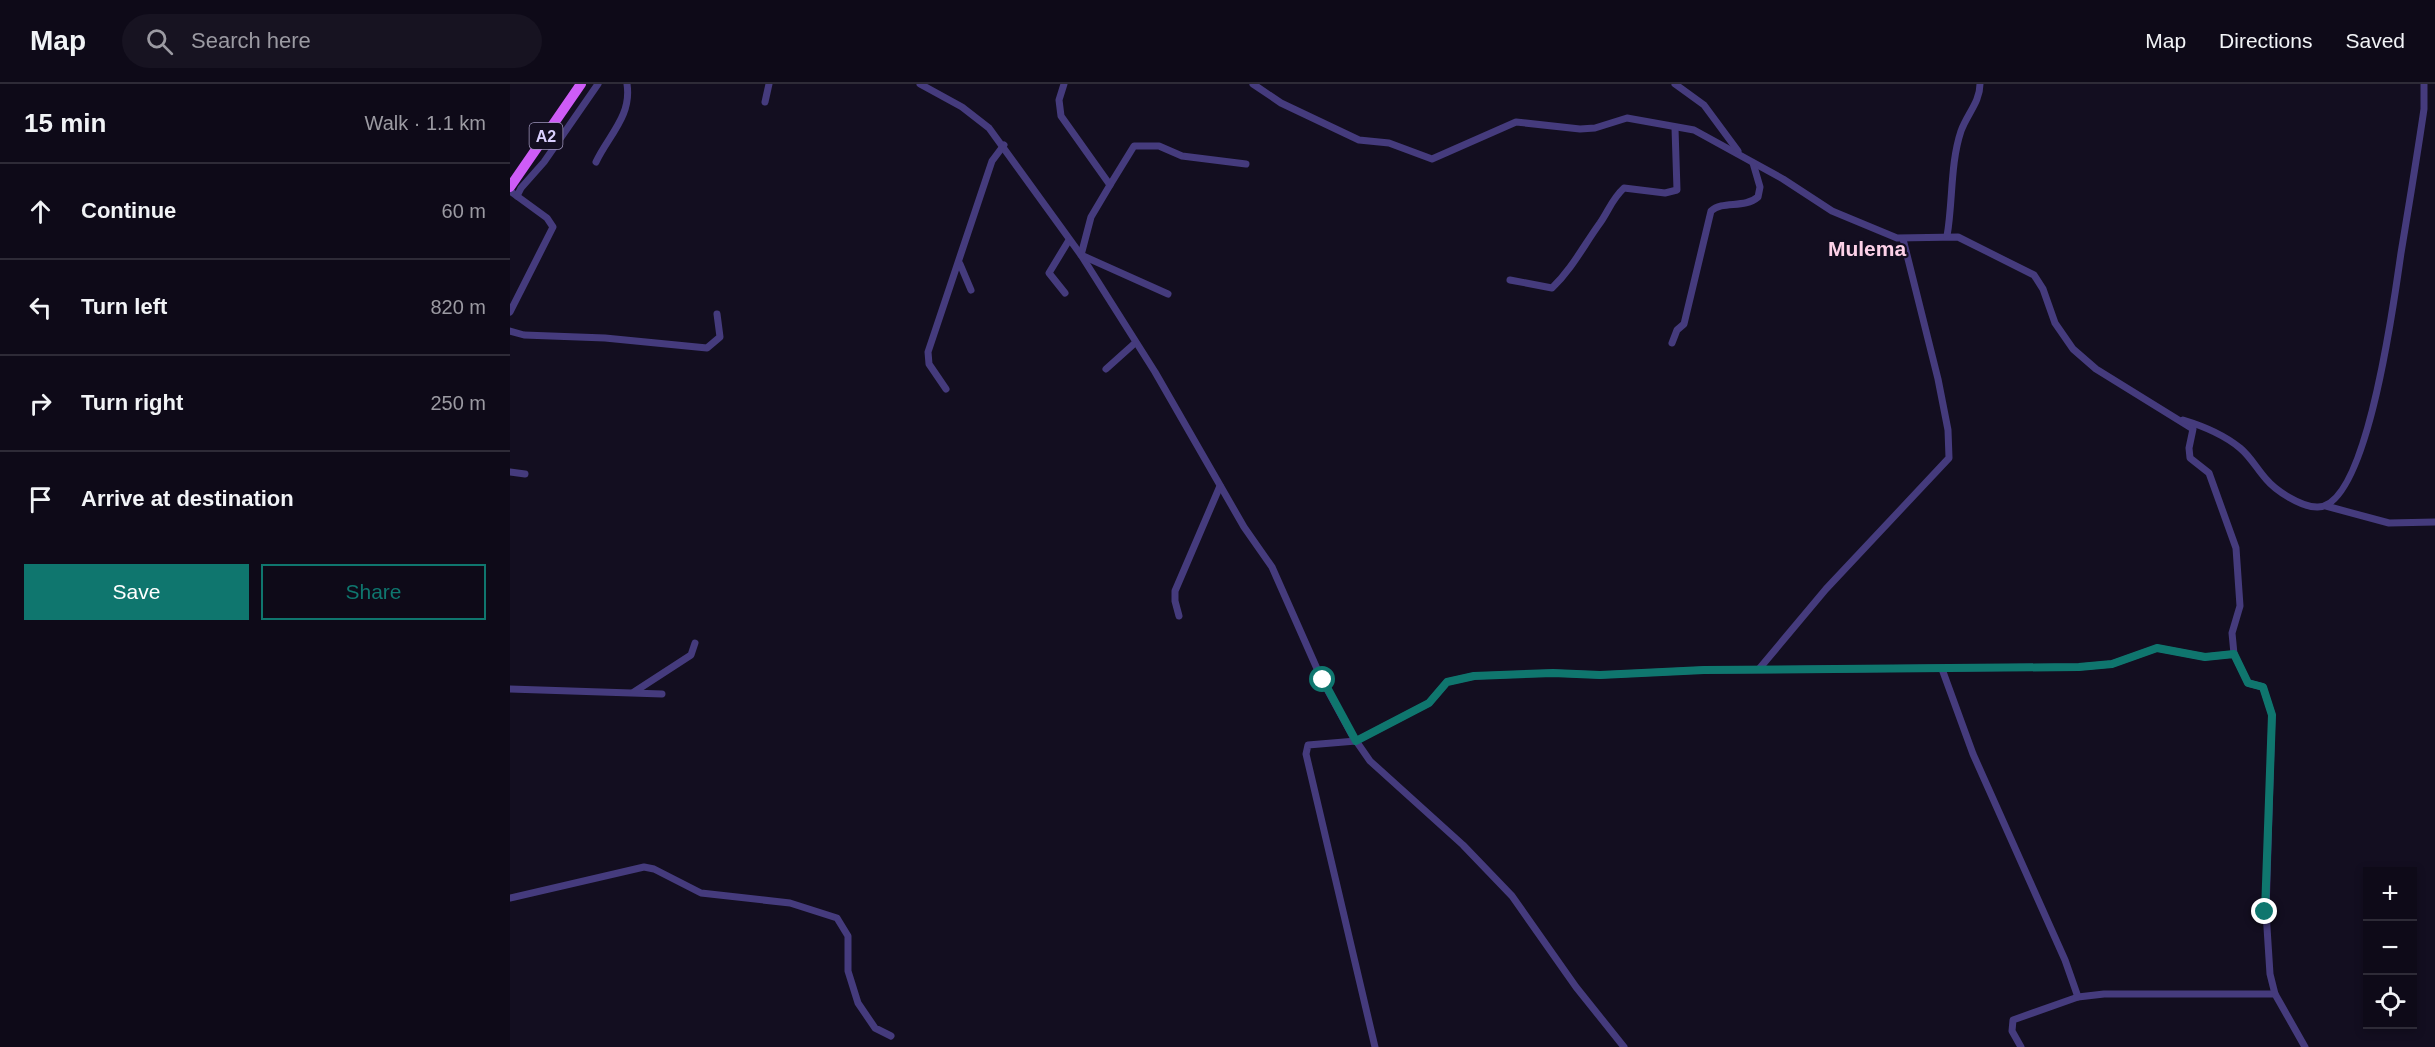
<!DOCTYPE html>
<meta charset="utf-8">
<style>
:root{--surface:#0e0a18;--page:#171321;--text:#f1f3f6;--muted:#9b9aa2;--line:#2e2b37;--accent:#0f766e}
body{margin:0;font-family:Arial,sans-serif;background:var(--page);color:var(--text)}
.controls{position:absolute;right:18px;bottom:18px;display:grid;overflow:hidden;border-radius:0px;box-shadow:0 3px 9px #0003}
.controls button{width:54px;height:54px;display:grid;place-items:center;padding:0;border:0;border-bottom:2px solid var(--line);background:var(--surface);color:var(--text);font:30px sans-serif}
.stop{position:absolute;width:18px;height:18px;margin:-14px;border:4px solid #0f766e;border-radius:50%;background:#fff}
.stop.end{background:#0f766e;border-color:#fff;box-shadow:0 2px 6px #0008}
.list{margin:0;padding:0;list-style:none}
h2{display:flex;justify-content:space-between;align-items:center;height:78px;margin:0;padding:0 24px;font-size:26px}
h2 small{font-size:20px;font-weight:400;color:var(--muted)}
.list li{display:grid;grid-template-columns:39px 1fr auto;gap:18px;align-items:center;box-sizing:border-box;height:96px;padding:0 24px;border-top:2px solid var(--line)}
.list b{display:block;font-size:22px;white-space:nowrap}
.list em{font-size:20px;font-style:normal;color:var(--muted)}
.actions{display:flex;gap:12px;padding:18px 24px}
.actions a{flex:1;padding:14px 0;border:2px solid var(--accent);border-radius:0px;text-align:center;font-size:21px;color:var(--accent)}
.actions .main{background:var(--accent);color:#fff}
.icon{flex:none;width:33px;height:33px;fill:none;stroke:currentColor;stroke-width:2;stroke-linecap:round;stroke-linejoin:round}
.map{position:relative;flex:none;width:1925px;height:963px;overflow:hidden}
header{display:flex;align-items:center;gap:36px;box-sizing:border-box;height:84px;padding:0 30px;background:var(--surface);border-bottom:2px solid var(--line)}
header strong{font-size:28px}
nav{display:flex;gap:33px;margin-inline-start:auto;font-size:21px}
.search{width:420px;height:54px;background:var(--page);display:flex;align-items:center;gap:15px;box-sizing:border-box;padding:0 21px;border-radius:33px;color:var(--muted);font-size:22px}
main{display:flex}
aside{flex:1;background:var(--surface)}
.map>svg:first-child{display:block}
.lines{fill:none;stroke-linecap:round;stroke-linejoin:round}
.minor{stroke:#453b7d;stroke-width:7}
.primary{stroke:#ce5cf7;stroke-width:10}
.route{stroke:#0f766e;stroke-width:8}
.labels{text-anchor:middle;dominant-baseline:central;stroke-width:4.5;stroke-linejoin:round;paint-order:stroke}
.shield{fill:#130e20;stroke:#9e95bb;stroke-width:1.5}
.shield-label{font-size:16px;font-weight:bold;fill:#d9cffd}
.quarter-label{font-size:21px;font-weight:bold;fill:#fdd1e8;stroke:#130e20}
</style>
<header>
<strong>Map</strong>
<div class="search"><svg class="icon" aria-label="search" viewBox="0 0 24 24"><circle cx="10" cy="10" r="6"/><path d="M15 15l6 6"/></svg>Search here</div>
<nav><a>Map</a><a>Directions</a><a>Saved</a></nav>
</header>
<main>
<aside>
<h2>15 min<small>Walk · 1.1 km</small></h2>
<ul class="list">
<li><svg class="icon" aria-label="ahead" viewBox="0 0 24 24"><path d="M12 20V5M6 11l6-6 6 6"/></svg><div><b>Continue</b></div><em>60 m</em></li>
<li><svg class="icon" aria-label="left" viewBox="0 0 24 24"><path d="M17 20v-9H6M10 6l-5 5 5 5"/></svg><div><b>Turn left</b></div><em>820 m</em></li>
<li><svg class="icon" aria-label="right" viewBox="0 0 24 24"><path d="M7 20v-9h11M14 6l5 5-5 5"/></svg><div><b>Turn right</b></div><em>250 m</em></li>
<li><svg class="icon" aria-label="arrive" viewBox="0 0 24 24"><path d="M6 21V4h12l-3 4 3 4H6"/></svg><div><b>Arrive at destination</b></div></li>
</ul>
<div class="actions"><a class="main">Save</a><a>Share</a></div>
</aside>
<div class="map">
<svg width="1925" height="963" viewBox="0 0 1925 963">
<rect width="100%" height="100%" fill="#130e20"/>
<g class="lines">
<!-- minor -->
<g class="minor">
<polyline points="410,0 452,23 479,44 571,171 645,288 734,443 762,483 812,596 842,651 860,677 953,761 1002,812 1066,903 1114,963"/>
<polyline points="554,0 549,16 551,32 600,101 581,133 571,171 658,210"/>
<polyline points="743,0 771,19 849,56 879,59 922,75 1006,38 1070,45 1085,44 1117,34 1184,46 1273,95 1322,127 1387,154 1448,153 1524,191 1533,205 1545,239 1563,265 1586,285 1683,345 1679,364 1680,374 1699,389 1726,464 1730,522 1722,549 1724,570 1738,599 1753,603 1762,631 1756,828 1760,890 1765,910 1795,963"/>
<polyline points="1165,0 1194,21 1228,67"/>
<polyline points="255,18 259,0"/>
<path d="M86 78C98 52 122 32 117 0"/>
<polyline points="600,101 624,62 649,62 672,72 736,80"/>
<polyline points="0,107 37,134 43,143 0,228"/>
<polyline points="7,112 11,104 34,78 88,0"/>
<path d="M1437 152C1443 118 1440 80 1451 47 1457 30 1470 18 1470 0"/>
<polyline points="450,180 461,206"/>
<path d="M1000 196 1042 204C1062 185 1074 161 1090 139 1099 126 1102 115 1114 104L1155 109 1167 106 1165 44"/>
<polyline points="555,209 539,189 559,156"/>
<polyline points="0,247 14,251 95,254 197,264 210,253 207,230"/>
<path d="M1162 259 1167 246 1174 240 1201 127C1213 116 1234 125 1248 113L1250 103 1243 79"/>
<polyline points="596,285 625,259"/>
<polyline points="436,305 419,280 418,268 482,77 494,61"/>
<path d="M1673 336C1693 342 1713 350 1730 364 1740 372 1747 385 1756 395 1766 407 1791 423 1807 423 1858 425 1885 209 1891 169 1899 121 1907 73 1914 25V0"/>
<polyline points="0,388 15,390"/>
<polyline points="1816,422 1879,439 1925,438"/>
<polyline points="669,532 665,517 665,507 710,402"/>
<polyline points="1249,585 1316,505 1439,374 1438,346 1428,295 1393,155"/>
<polyline points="1432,585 1463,670 1555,876 1568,913"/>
<polyline points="0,605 152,610"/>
<polyline points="124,608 181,571 185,559"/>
<polyline points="0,814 134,783 144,785 191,809 280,819 327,834 338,852 338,887 348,919 365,944 381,952"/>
<polyline points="865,963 796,670 798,661 846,657 919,619 937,598 964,592 1043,589 1090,591 1194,586 1569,583 1602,580 1647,564 1695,573 1724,570"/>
<polyline points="1511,963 1502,947 1503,936 1568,913 1594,910 1765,910"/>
</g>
<!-- primary -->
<polyline class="primary" points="0,103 71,0"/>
</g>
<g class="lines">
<!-- route -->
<polyline class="route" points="813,596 846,657 919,619 937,598 964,592 1043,589 1090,591 1194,586 1569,583 1602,580 1647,564 1695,573 1724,570 1738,599 1753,603 1762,631 1755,828"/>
</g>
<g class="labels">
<!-- shield labels -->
<rect class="shield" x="19.5" y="39" width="33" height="26" rx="4.5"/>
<g class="shield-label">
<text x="36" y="52">A2</text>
</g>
<!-- quarter labels -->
<g class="quarter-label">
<text x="1357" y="164">Mulema</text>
</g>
</g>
</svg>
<div class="controls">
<button>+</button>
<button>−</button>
<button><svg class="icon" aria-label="locate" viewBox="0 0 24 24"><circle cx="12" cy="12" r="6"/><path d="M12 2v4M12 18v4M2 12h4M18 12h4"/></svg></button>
</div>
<div class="stop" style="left:813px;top:596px"></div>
<div class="stop end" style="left:1755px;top:828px"></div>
</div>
</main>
